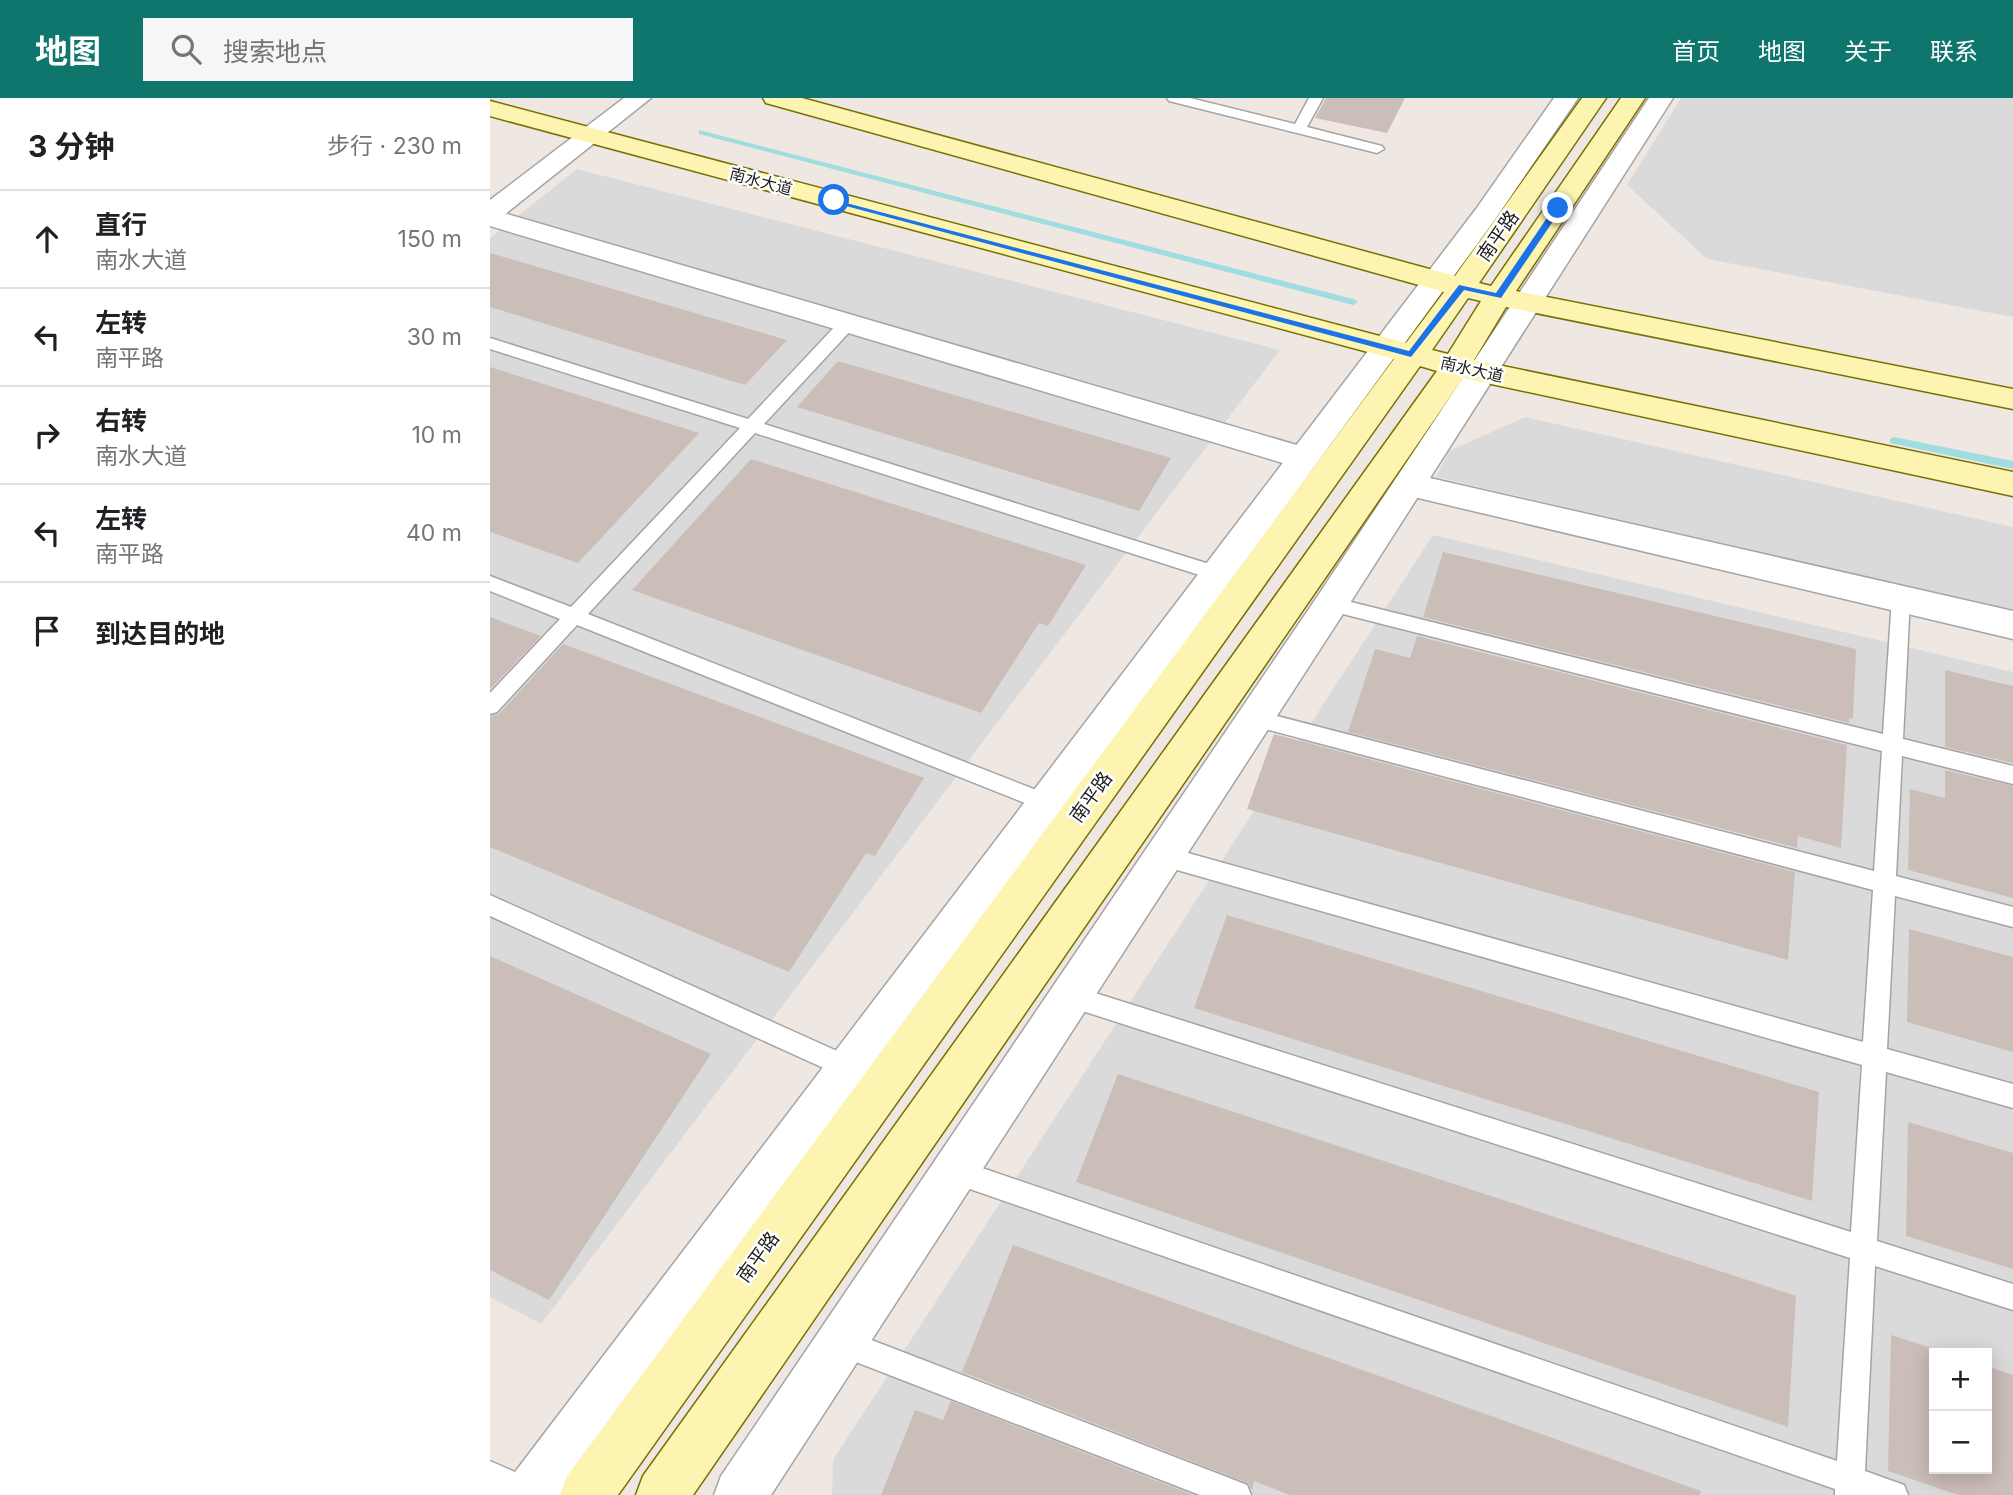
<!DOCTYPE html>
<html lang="zh">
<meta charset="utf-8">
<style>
:root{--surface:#fff;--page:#f6f6f6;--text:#202124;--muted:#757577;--line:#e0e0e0;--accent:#0f766e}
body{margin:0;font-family:Inter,"Noto Sans SC",sans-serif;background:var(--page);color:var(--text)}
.controls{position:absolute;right:21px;bottom:21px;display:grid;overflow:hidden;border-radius:0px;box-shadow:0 4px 18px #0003}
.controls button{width:63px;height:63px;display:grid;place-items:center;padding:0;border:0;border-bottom:2px solid var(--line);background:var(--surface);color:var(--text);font:35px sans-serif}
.stop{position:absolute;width:21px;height:21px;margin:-16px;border:5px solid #1a73e8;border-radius:50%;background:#fff}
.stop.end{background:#1a73e8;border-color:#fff;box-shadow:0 2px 7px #0008}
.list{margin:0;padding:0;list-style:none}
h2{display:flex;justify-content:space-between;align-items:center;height:91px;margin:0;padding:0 28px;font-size:30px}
h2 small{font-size:23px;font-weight:400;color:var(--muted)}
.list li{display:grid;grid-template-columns:46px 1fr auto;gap:21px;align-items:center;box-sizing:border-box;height:98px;padding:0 28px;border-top:2px solid var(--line)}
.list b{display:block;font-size:26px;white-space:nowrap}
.list p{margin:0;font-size:23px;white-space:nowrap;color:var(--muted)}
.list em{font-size:23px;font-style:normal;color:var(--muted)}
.icon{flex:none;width:38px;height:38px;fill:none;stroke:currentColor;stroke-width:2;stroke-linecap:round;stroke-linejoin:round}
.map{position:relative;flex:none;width:1523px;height:1397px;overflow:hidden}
header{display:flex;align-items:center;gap:42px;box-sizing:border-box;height:98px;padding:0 35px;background:var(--accent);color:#fff}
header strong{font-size:33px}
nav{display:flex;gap:38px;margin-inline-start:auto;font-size:24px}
.search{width:490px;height:63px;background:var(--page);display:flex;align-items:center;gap:18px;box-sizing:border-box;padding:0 24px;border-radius:0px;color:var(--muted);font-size:26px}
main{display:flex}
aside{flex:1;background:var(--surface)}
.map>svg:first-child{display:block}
.residential{fill:#dbdada;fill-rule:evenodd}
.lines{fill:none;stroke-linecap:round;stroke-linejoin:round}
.stream{fill:#9fdde0;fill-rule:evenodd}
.building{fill:#cbbdb8}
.service-casing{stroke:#a4a4a4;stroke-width:3}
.minor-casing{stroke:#a4a4a4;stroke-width:3}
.tertiary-casing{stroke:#a4a4a4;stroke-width:3}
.secondary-casing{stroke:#787000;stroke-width:3}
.service{fill:#fff;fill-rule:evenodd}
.minor{fill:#fff;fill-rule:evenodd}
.tertiary{fill:#fff;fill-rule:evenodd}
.secondary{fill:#fdf4b2;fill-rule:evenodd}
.route{fill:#1a73e8}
.labels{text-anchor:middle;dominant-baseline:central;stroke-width:5;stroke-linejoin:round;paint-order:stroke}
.far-street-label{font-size:16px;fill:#1d1d1d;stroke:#fff}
.street-label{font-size:19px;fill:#1d1d1d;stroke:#fff}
</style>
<header>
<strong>地图</strong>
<div class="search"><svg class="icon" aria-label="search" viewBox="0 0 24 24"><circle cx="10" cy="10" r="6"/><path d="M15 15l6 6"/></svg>搜索地点</div>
<nav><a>首页</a><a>地图</a><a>关于</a><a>联系</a></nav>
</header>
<main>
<aside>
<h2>3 分钟<small>步行 · 230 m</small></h2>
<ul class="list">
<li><svg class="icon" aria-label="ahead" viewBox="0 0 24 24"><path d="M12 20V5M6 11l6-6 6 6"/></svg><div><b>直行</b><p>南水大道</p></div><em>150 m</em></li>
<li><svg class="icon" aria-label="left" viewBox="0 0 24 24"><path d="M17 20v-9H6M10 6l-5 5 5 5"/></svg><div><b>左转</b><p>南平路</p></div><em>30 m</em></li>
<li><svg class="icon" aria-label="right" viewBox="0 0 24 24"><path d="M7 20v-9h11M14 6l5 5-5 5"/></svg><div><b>右转</b><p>南水大道</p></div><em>10 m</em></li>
<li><svg class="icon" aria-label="left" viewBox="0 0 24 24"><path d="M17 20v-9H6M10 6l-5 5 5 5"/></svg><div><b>左转</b><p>南平路</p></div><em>40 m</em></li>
<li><svg class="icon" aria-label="arrive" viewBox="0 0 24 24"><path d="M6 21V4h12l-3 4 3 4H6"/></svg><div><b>到达目的地</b></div></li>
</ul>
</aside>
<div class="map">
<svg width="1523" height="1397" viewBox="0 0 1523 1397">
<rect width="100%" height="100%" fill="#efe8e2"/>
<!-- residential -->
<g class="residential">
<polygon points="1191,0 1523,0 1523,219 1217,161 1137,87"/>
<polygon points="87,71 790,252 51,1226 0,1199 0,140"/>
<polygon points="1035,319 1523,429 1523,513 946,379 959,353"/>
<path d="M943 437 1523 574V1397H342L343 1362ZM1444 1255H1497V1371H1444Z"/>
</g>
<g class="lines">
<!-- stream -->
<g class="stream">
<polygon points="209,32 863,201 868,204 863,207 209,36"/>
<polygon points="1404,339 1523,363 1523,371 1400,345 1400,341"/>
</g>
</g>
<!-- building -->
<g class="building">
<polygon points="836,0 915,0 897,35 825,20"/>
<polygon points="0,155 297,242 255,287 0,209"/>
<polygon points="348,263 681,360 649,413 307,309"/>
<polygon points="0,269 209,335 88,465 0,434"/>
<polygon points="261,361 596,467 558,528 549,525 491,615 142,492"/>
<polygon points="953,454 1366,551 1363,621 1359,620 1359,625 933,519"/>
<polygon points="0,519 51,538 0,591"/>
<polygon points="927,538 1357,647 1351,750 1308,738 1307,750 858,634 885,551 920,560"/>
<polygon points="73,546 434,680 385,758 376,755 299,874 0,749 0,618 9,616"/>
<polygon points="1455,572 1523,588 1523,665 1455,649"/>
<polygon points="784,636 1305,774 1298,862 757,711"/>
<polygon points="1455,672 1523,688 1523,800 1418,772 1420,691 1455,700"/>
<polygon points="737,817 1329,994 1322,1103 704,910"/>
<polygon points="1419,831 1523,859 1523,954 1417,924"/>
<polygon points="0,858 221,956 59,1202 0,1172"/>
<polygon points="628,976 1306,1198 1298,1329 586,1084"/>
<polygon points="1418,1024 1523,1055 1523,1171 1416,1138"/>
<polygon points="523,1147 1211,1393 1210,1397 800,1397 764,1383 762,1392 758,1385 472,1274"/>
<polygon points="1401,1237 1457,1255 1444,1255 1444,1371 1497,1371 1497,1268 1523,1277 1523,1397 1468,1397 1398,1373"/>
<polygon points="461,1303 703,1397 391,1397 425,1312 453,1322"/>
</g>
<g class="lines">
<!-- service casing -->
<g class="service-casing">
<g id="service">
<polygon points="677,0 700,0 805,26 819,0 833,0 817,29 892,48 894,51 887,55 679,3"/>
<polygon points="358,220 366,225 364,229 274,326 735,471 737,476 735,481 728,483 265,335 98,516 564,699 568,705 564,711 557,714 550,711 87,527 7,614 0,616 0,595 70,521 0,493 0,478 81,509 250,330 0,251 0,240 258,321 352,221"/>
<polygon points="1411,493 1418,495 1420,500 1413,641 1523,668 1523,686 1412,658 1406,778 1523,809 1523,829 1405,798 1397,951 1523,986 1523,1010 1396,974 1387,1143 1523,1186 1523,1212 1385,1168 1375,1373 1414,1387 1418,1397 1345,1397 1345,1391 454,1082 450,1073 454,1064 463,1060 1347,1363 1360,1160 580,909 572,906 568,898 572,890 580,887 1361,1134 1372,967 673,768 665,765 662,758 665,751 673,748 1373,944 1383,792 764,628 757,626 754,620 757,614 764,612 1384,773 1392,653 841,513 834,511 832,506 834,501 841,499 1393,636 1402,500 1404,495"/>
<polygon points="0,797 367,962 371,970 367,978 359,982 351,978 0,818"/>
<polygon points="353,1231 747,1383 757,1387 761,1397 710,1397 353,1259 343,1255 339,1245 343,1235"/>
</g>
</g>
<!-- minor casing -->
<g class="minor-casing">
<g id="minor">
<polygon points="0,111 824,352 829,360 824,368 813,371 0,128"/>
<polygon points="918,375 1523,513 1523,541 907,395 902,387 907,379"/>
</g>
</g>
<!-- tertiary casing -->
<g class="tertiary-casing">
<g id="tertiary">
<polygon points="134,0 161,0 9,121 0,123 0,102"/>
<polygon points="1064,0 1088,0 1004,123 73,1397 0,1397 0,1363 25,1374 986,111"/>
<polygon points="1159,0 1183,0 853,516 281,1397 224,1397 231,1378 829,496"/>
</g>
</g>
<!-- secondary casing -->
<g class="secondary-casing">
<path id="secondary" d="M273 0H312L965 178 1092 0H1116L989 185 1001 188 1131 0H1155L1026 193 1523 291V311L1016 209 984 262 1523 374V398L973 280 203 1397H146L153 1378 947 273 930 268 128 1397H70L77 1378 904 261 0 18V3L916 245 954 194 276 5ZM978 200 991 203 958 256 942 252Z"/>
</g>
<!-- service -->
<use href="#service" class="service"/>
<!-- minor -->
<use href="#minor" class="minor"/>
<!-- tertiary -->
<use href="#tertiary" class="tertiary"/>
<!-- secondary -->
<use href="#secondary" class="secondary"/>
</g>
<!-- route -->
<polygon class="route" points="341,101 919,253 969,187 1006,195 1065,108 1072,110 1011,200 974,192 921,259 341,104"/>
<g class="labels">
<!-- far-street labels -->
<g class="far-street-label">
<text transform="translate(271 83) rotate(15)">南水大道</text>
<text transform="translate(982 271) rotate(13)">南水大道</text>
</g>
<!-- street labels -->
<g class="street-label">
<text transform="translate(1008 138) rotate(-55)">南平路</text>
<text transform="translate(601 699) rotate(-54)">南平路</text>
<text transform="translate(268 1159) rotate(-54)">南平路</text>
</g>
</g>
</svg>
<div class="controls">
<button>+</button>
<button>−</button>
</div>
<div class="stop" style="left:344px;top:102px"></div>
<div class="stop end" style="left:1068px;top:110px"></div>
</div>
</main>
